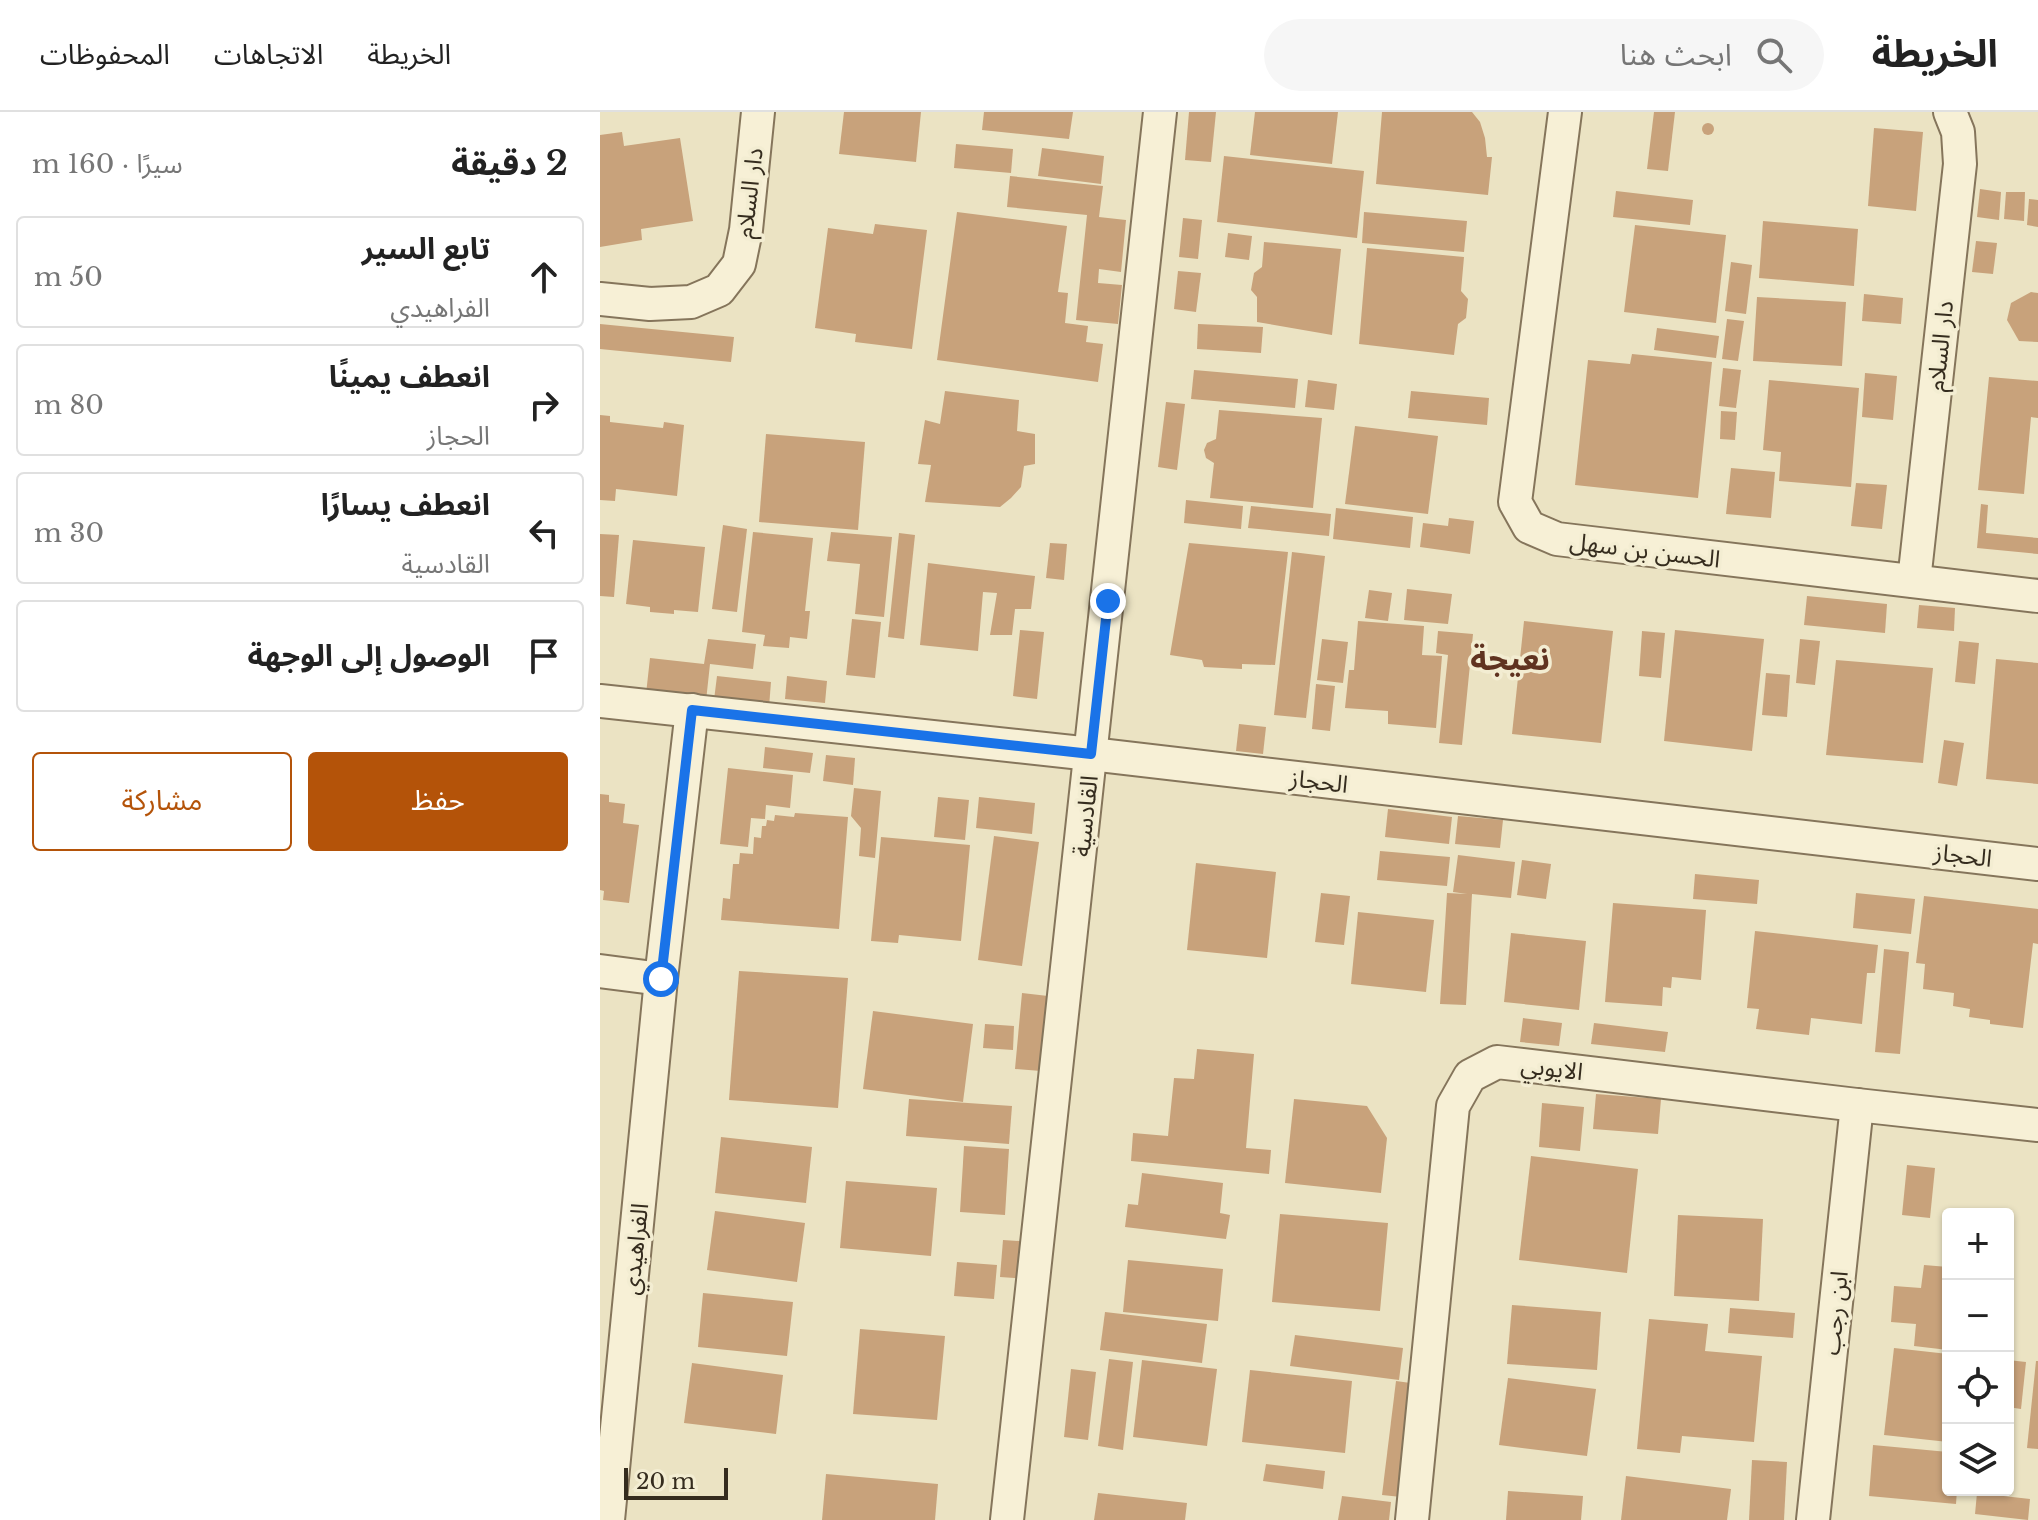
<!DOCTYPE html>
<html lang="ar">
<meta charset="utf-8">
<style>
:root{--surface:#fff;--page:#f6f6f6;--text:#222;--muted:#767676;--line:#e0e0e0;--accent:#b45309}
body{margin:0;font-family:"Libre Baskerville","Noto Sans Arabic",serif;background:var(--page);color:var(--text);direction:rtl}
.controls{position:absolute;right:24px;bottom:24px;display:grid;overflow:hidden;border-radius:8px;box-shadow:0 2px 6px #0004}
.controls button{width:72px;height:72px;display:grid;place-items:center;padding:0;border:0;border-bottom:2px solid var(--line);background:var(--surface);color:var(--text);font:40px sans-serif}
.scale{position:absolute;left:24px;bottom:20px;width:104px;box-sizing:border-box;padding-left:8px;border:4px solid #352c1e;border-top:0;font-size:22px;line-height:28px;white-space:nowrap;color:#352c1e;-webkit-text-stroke:6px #f3edd2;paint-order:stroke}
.stop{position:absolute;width:24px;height:24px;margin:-18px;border:6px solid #1a73e8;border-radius:50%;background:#fff}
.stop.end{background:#1a73e8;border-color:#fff;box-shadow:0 2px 8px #0008}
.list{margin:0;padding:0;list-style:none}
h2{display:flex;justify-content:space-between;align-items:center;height:104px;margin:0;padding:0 32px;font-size:34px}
h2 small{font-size:26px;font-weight:400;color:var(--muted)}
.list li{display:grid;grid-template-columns:52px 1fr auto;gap:24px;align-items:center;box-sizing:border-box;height:112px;margin:0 16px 16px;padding:0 16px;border:2px solid var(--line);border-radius:8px}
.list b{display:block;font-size:30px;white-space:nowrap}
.list p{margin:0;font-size:26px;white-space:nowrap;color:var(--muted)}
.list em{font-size:26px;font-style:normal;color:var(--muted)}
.actions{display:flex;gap:16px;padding:24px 32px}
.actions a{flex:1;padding:18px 0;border:2px solid var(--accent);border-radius:8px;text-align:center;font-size:28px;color:var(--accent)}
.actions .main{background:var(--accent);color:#fff}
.icon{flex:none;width:44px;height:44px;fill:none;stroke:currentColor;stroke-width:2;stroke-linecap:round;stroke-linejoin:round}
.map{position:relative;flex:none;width:1438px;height:1408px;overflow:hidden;direction:ltr}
header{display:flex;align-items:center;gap:48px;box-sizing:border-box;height:112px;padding:0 40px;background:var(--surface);border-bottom:2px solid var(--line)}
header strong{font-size:38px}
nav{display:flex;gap:44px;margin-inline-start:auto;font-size:28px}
.search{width:560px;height:72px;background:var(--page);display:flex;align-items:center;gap:20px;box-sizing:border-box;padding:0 28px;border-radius:44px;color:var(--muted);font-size:30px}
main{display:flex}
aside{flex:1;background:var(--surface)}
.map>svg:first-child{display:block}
.building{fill:#c8a27b}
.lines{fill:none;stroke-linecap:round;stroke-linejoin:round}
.minor-casing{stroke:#85755b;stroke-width:36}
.minor{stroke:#f7f0d6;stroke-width:32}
.route{stroke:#1a73e8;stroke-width:10}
.labels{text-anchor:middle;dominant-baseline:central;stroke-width:7;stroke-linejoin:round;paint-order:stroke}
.street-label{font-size:24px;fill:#352c1e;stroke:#f3edd2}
.district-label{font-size:32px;font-weight:bold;fill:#603320;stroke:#f3edd2}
</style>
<header>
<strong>الخريطة</strong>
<div class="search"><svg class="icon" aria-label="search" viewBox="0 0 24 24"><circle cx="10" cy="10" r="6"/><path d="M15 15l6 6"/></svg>ابحث هنا</div>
<nav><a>الخريطة</a><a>الاتجاهات</a><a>المحفوظات</a></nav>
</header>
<main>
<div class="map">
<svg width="1438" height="1408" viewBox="0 0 1438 1408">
<rect width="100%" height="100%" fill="#ebe3c3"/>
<!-- building -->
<g class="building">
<polygon points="244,0 321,0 316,50 239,42"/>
<polygon points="384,0 473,0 469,27 382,18"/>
<polygon points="589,0 616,0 611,50 585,48"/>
<polygon points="655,0 738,0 732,52 650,43"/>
<polygon points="782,0 872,0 880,10 885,26 887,45 892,45 888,83 776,72"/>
<polygon points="1054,0 1075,0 1068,59 1047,57"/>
<circle cx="1108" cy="17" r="6"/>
<polygon points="1274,16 1323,20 1316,99 1268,94"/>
<polygon points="22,20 24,34 80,26 93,109 41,117 42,128 0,135 0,23"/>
<polygon points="356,32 413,37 411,61 354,56"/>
<polygon points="442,36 504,44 501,72 438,64"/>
<polygon points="624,44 764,59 757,126 617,110"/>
<polygon points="410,64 503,74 499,105 526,108 521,160 499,157 498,171 522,173 518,212 476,208 487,103 407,95"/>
<polygon points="1380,77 1401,80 1399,108 1377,105"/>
<polygon points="1016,79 1093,88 1090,113 1013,105"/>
<polygon points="1406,80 1425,80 1424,109 1404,107"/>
<polygon points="1429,87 1438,88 1438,115 1427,113"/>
<polygon points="357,100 467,114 458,180 468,181 465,211 488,214 486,230 503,232 498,270 337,248"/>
<polygon points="764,100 867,109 864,140 762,131"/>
<polygon points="583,106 602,108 598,147 579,145"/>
<polygon points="1163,109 1258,117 1254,174 1159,166"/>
<polygon points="275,112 327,118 312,237 255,230 256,222 215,216 228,116 273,122"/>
<polygon points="1035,113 1126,123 1116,211 1024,200"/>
<polygon points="628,121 652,124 649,148 625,145"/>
<polygon points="1376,129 1397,131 1393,162 1372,160"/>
<polygon points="664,130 741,137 732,223 657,210 657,185 651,178 654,161 662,155"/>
<polygon points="767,136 864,145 861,179 868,187 866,206 858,212 854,243 759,232"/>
<polygon points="1131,150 1152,153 1146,202 1125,199"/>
<polygon points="578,159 601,161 596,200 574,197"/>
<polygon points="1431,180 1438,181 1438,230 1419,229 1407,208 1411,191"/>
<polygon points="1264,182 1303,186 1301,212 1262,209"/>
<polygon points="1157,185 1246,190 1242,254 1153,249"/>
<polygon points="1127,207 1144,209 1138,249 1122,247"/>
<polygon points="0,212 134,225 131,250 0,237"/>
<polygon points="598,212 663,215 661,241 597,237"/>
<polygon points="1057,216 1119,224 1116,246 1054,238"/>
<polygon points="1032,242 1112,250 1098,386 975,373 988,248 1030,252"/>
<polygon points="1123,256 1141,258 1136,296 1119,294"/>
<polygon points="594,258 698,267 695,296 591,287"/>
<polygon points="1265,261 1297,264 1293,308 1262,305"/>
<polygon points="1389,265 1438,269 1438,306 1431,305 1424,382 1378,378"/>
<polygon points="708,268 737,272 734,298 705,295"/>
<polygon points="1169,268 1259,276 1251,375 1179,369 1181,340 1163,338"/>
<polygon points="345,279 419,288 417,319 435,322 435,352 424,354 421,375 411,386 400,395 325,390 331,353 318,352 325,308 340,312"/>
<polygon points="811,279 889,286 887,313 808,306"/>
<polygon points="566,290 585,292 577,358 558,355"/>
<polygon points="619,298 722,306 713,396 610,386 614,351 606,346 604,338 607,331 616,327"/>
<polygon points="1121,299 1137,300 1135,328 1120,327"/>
<polygon points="0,303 10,304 10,310 63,316 64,310 84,313 77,384 16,377 15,389 0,388"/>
<polygon points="755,314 838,324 828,402 745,392"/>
<polygon points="166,322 265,330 258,418 159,410"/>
<polygon points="1131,356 1175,360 1171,406 1126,402"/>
<polygon points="1256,371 1287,373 1282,417 1251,414"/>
<polygon points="586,388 643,394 641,417 584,411"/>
<polygon points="1381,392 1388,393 1386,421 1438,426 1438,442 1377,436"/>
<polygon points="651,394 731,402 729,424 648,416"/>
<polygon points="736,396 813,405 810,436 733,427"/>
<polygon points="849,406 874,409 870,442 820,435 823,411 848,414"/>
<polygon points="123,413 147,417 137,500 112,497"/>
<polygon points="153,420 213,426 205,499 210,499 207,527 190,525 189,536 163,534 165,523 142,520"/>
<polygon points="231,420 292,425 284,505 255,502 260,452 227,449"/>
<polygon points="299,421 315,423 304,527 288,525"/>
<polygon points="0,422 19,423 14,485 0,484"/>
<polygon points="33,428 105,435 98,500 74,498 74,502 50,500 50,495 26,492"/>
<polygon points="450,431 467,432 464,468 446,466"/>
<polygon points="589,431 688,440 675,553 642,552 642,557 604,555 602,548 570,543"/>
<polygon points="692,440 725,444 706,606 674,603"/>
<polygon points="328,451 435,464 431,497 415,497 412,523 390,523 397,481 383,480 378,539 320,533"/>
<polygon points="807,477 852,482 848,512 804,508"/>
<polygon points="769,478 792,481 788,509 765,506"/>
<polygon points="1207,484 1287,492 1285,521 1204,513"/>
<polygon points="1319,493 1355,496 1354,519 1317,516"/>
<polygon points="252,507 281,510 275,566 246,563"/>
<polygon points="758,509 824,514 822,543 842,544 836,616 788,612 788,599 745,596 749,558 754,558"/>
<polygon points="924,509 1013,519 1001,631 912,622"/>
<polygon points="420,518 444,520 437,587 413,584"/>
<polygon points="1075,518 1164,527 1152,639 1064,629"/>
<polygon points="838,519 873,522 862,633 839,631 848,543 836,541"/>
<polygon points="1042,519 1065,521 1061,566 1039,564"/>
<polygon points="108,527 156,532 153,557 110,552 106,589 46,582 50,546 104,552"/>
<polygon points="722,527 748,530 743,571 717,568"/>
<polygon points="1200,527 1220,529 1215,573 1196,571"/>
<polygon points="1359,529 1379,531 1375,572 1355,570"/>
<polygon points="1396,547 1438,551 1438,672 1386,667"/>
<polygon points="1236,548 1333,556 1323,651 1226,643"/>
<polygon points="1166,561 1190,563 1187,605 1162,603"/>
<polygon points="117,564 171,570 169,595 114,588"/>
<polygon points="187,564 227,569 225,591 185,587"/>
<polygon points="716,572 735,574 730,619 712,617"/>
<polygon points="639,612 666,615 663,642 636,639"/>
<polygon points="1344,628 1364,631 1357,674 1338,671"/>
<polygon points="165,635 213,641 210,661 163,656"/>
<polygon points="226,643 255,646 253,673 223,669"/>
<polygon points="128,656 193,663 190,696 166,693 165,707 151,706 148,735 120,732"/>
<polygon points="254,676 281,679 275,746 259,744 261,716 251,704"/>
<polygon points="0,682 9,683 9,690 25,692 23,711 39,713 29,791 3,788 4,779 0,778"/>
<polygon points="338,685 369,688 365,728 334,725"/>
<polygon points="379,685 435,691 432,722 376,716"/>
<polygon points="788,697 852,705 849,732 785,725"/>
<polygon points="195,701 248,705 239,817 121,808 123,786 130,787 133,752 139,752 140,741 153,742 154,725 161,726 162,714 166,714 167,708 174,709 175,703 194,705"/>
<polygon points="858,704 903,708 900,736 855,732"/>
<polygon points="394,724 439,730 422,854 378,848"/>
<polygon points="281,725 370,733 361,829 299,823 298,831 271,829"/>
<polygon points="780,739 850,745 847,774 777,768"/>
<polygon points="858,743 915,750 911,786 872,782 866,893 840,892 847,781 867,782 853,780"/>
<polygon points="922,748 951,752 946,787 917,783"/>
<polygon points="596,751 676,760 667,846 587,838"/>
<polygon points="1095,762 1159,768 1157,792 1093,787"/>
<polygon points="721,781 750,784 744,833 715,830"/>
<polygon points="1256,781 1315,787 1311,822 1253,816"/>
<polygon points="1324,784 1438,797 1438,832 1433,831 1423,916 1390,912 1390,908 1369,905 1370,897 1353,894 1354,881 1323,877 1325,852 1316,851"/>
<polygon points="1013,791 1106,798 1101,868 1072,865 1071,876 1063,875 1062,894 1005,890"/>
<polygon points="758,800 834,808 826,880 751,872"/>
<polygon points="1155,819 1278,833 1275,861 1267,861 1262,912 1211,906 1209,923 1156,917 1159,897 1147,896"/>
<polygon points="911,821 986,829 979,898 904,890"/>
<polygon points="1284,837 1309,840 1300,942 1275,940"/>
<polygon points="139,859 248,866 238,996 129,988"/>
<polygon points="422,881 448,884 441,959 415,957"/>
<polygon points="273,899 373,912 363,990 263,977"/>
<polygon points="923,906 962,911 959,934 920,930"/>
<polygon points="994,911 1068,920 1065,940 991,932"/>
<polygon points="385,912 414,914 413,938 383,936"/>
<polygon points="597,937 654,942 646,1036 671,1038 669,1062 531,1049 533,1021 568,1024 574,966 594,967"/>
<polygon points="996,982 1061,987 1058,1022 993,1017"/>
<polygon points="309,987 412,994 409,1032 306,1024"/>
<polygon points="694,987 767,994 787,1026 781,1081 685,1071"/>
<polygon points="942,991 984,995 980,1039 939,1035"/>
<polygon points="121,1025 212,1035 206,1091 115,1081"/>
<polygon points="364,1034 409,1037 405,1103 360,1100"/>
<polygon points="931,1044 1038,1057 1027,1161 919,1148"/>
<polygon points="1307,1053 1335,1056 1330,1106 1302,1103"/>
<polygon points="542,1061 623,1071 620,1101 630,1103 626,1127 525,1115 528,1092 538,1093"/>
<polygon points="246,1069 337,1076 331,1144 240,1136"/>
<polygon points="115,1099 205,1111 197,1170 107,1158"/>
<polygon points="680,1102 788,1111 780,1199 672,1190"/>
<polygon points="1078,1103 1163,1107 1159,1189 1074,1184"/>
<polygon points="403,1128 433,1130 430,1167 400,1165"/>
<polygon points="528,1148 623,1157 618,1209 523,1200"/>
<polygon points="357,1150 397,1153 394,1187 354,1184"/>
<polygon points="1324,1153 1348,1155 1348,1238 1314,1234 1316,1212 1291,1210 1294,1174 1321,1176"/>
<polygon points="103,1181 193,1190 187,1244 98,1235"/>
<polygon points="912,1193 1001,1200 997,1258 907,1252"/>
<polygon points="1130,1196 1195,1201 1193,1226 1128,1221"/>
<polygon points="505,1200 607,1212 602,1251 500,1238"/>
<polygon points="1049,1207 1108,1212 1105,1239 1162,1244 1154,1330 1082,1324 1080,1341 1037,1337"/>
<polygon points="260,1217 345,1224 337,1308 253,1302"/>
<polygon points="695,1223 803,1236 799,1268 690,1254"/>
<polygon points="1294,1236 1348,1242 1348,1330 1284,1323"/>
<polygon points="509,1247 533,1250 523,1338 498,1334"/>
<polygon points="542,1248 617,1257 607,1334 533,1325"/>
<polygon points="1408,1248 1426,1250 1421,1297 1408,1295"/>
<polygon points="1436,1249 1438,1249 1438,1337 1427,1336"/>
<polygon points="92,1251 183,1263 176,1322 84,1311"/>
<polygon points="471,1257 496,1260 488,1328 464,1325"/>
<polygon points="650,1258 752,1269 745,1341 642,1330"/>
<polygon points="908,1266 996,1277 987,1344 899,1333"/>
<polygon points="796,1269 825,1273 811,1386 782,1383"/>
<polygon points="1273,1333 1348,1340 1348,1378 1357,1378 1356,1392 1269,1384"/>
<polygon points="1152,1348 1187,1350 1184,1408 1149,1408"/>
<polygon points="666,1352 725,1359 723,1377 663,1369"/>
<polygon points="226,1362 338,1372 335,1408 222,1408"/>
<polygon points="1026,1364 1131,1377 1127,1408 1021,1408"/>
<polygon points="908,1379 983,1384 981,1408 906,1408"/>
<polygon points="498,1381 587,1391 585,1408 494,1408"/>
<polygon points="1377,1381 1430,1387 1428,1408 1375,1402"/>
<polygon points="742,1384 791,1390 789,1408 738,1408"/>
</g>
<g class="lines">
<!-- minor casing -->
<g class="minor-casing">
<g id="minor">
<polyline points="965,0 915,390 929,415 957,427 1438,484"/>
<polyline points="0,187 50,192 91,190 119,178 139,152 146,118 158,0"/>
<polyline points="1314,469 1360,52 1358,20 1350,0"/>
<polyline points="0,589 491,642 1438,752"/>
<polyline points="0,859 61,867"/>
<polyline points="8,1408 61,867 92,598"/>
<polyline points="407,1408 560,0"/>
<polyline points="812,1408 853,994 870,964 897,950 1257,993 1438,1013"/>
<polyline points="1213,1408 1257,993"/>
</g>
</g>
<!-- minor -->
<use href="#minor" class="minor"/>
</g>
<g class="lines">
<!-- route -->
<polyline class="route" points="61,867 92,598 491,642 508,489"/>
</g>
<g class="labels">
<!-- street labels -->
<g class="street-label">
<text transform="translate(149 81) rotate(-83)">دار السلام</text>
<text transform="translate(1340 234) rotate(-84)">دار السلام</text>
<text transform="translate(1045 438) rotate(7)">الحسن بن سهل</text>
<text transform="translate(719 669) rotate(7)">الحجاز</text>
<text transform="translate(485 704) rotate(-84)">القادسية</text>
<text transform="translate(1363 743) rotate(7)">الحجاز</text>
<text transform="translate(952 956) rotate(7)">الايوبي</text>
<text transform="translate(35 1137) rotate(-84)">الفراهيدي</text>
<text transform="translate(1235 1201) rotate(-84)">ابن رجب</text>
</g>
<!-- district labels -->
<g class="district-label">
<text x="910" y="547">نعيجة</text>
</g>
</g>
</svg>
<div class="controls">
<button>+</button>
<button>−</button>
<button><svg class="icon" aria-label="locate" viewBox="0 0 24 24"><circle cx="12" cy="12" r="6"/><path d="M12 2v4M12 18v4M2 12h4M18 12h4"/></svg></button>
<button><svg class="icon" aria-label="layers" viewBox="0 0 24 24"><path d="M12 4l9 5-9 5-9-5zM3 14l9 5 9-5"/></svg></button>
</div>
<div class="scale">20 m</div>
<div class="stop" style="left:61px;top:867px"></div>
<div class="stop end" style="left:508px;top:489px"></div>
</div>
<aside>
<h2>2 دقيقة<small>سيرًا · 160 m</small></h2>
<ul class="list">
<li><svg class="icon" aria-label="ahead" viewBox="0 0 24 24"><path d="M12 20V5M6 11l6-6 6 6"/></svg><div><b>تابع السير</b><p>الفراهيدي</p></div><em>50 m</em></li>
<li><svg class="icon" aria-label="right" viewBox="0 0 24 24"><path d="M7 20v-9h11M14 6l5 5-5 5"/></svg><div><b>انعطف يمينًا</b><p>الحجاز</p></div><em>80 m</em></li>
<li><svg class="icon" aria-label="left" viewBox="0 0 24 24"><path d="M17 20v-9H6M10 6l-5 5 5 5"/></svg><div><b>انعطف يسارًا</b><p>القادسية</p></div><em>30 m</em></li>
<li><svg class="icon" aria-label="arrive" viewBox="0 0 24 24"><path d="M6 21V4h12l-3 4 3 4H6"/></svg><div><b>الوصول إلى الوجهة</b></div></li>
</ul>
<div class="actions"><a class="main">حفظ</a><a>مشاركة</a></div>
</aside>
</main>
